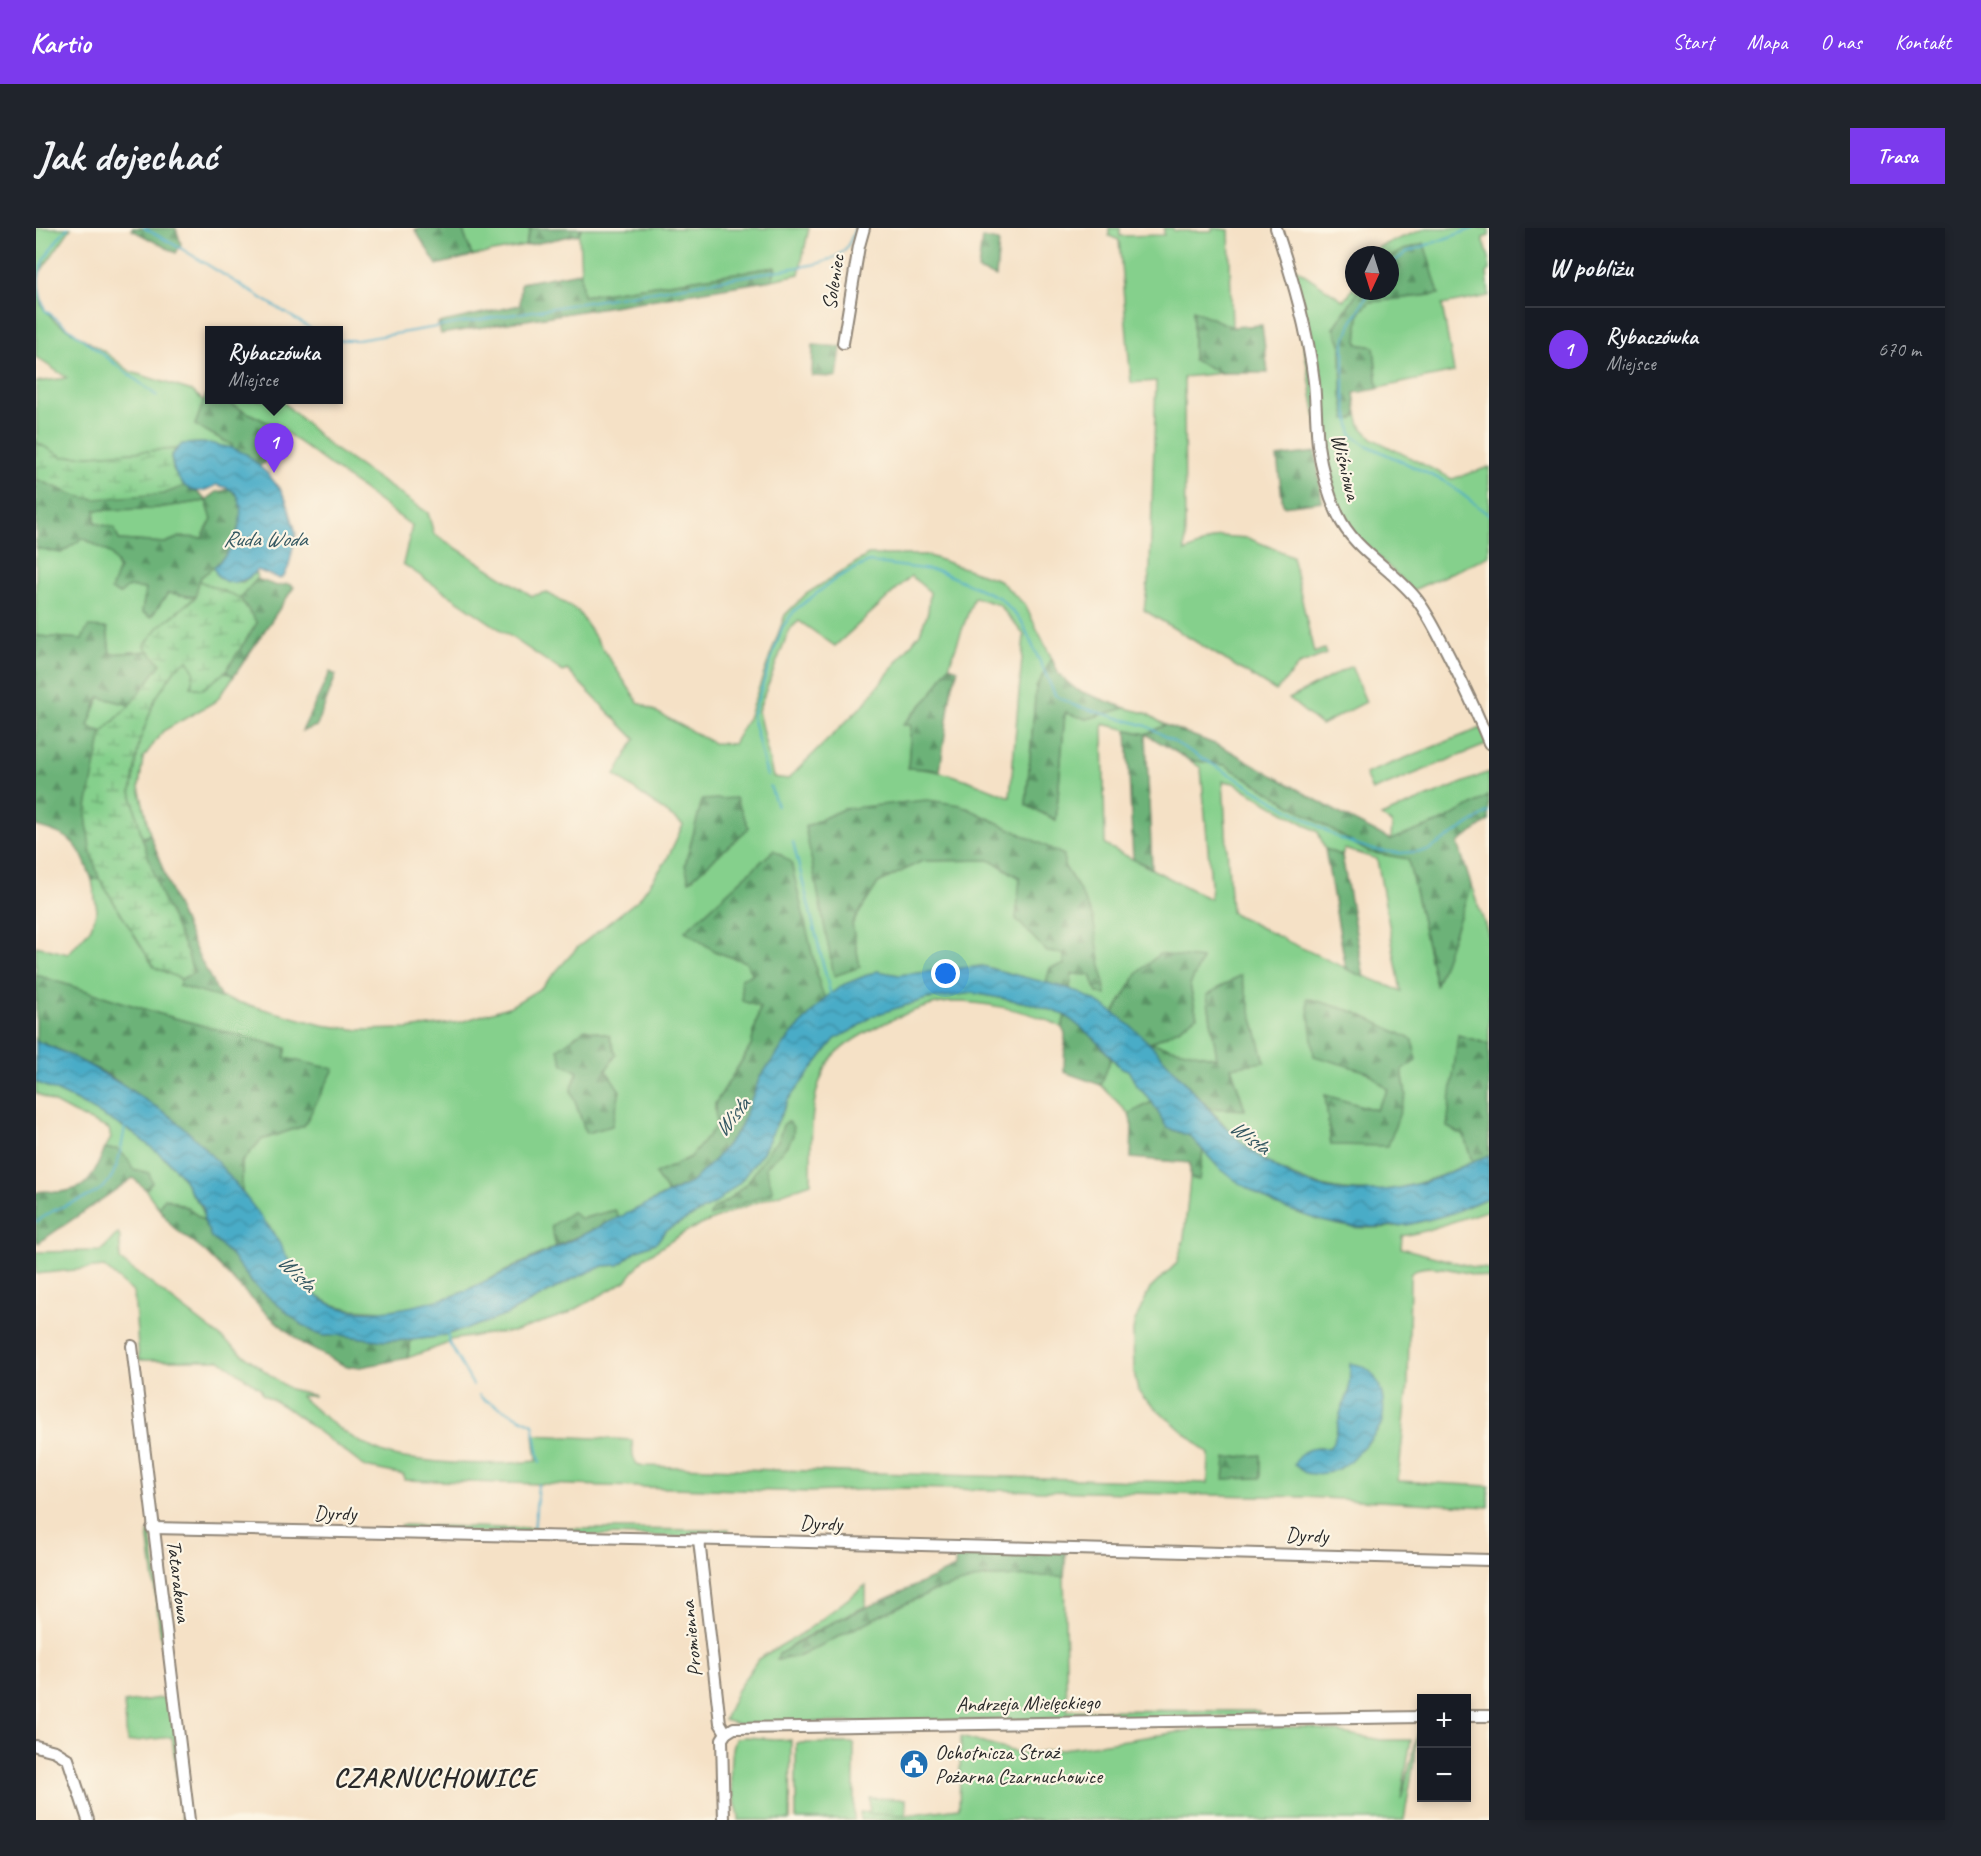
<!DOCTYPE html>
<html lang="pl">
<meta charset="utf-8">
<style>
:root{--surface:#171b24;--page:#20242c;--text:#f1f3f6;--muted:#9ea1a6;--line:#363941;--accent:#7c3aed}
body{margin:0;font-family:Caveat,sans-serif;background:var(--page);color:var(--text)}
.controls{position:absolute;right:18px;bottom:18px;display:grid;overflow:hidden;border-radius:0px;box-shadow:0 3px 9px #0003}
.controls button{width:54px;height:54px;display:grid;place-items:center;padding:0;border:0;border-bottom:2px solid var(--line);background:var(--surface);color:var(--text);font:30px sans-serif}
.compass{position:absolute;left:1309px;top:18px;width:54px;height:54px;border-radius:50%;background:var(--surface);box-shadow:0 3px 9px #0003;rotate:184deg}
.you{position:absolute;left:910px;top:746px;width:21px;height:21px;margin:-15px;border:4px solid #fff;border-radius:50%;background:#1a73e8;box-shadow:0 0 0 9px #1a73e833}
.badge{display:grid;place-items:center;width:39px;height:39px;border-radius:50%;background:var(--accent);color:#fff;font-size:20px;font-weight:700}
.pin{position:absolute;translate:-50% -50px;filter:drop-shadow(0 2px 3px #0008)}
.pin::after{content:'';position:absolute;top:32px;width:21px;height:18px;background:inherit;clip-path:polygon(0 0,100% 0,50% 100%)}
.popup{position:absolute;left:169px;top:98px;width:138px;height:78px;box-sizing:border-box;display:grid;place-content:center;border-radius:0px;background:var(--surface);filter:drop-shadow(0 2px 4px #0005);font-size:20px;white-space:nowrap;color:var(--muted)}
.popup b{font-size:22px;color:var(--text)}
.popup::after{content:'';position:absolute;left:50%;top:100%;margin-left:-12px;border:12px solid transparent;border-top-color:var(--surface)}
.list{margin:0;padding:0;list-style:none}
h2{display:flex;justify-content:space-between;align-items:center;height:78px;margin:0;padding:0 24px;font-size:26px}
h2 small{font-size:20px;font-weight:400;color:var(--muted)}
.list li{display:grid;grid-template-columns:39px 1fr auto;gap:18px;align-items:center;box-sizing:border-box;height:84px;padding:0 24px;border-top:2px solid var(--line)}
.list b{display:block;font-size:22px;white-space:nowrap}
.list p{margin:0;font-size:20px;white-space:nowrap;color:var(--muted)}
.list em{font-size:20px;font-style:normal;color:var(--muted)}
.map{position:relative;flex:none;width:1453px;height:1592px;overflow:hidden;border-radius:0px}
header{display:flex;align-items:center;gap:36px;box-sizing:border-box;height:84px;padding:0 30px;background:var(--accent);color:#fff}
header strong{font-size:28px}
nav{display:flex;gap:33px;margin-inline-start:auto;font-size:21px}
.intro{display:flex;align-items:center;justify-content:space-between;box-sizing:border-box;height:144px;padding:0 36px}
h1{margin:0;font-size:42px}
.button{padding:15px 27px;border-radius:0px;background:var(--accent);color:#fff;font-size:21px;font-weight:700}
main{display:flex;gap:36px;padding:0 36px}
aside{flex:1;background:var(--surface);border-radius:0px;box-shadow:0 3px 9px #0003}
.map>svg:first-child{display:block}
.green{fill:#85d08c;stroke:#587e5c;stroke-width:1.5;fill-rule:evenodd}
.forest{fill:url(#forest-firs);stroke:#4c6e52;stroke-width:1.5;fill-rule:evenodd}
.wetland{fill:url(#wetland-marsh);stroke:#587e5c;stroke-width:1.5}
.park{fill:url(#park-tufts);stroke:#587e5c;stroke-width:1.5}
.water{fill:url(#water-waves);stroke:#3a6c79;stroke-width:1.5}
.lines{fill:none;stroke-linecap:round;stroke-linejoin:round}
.stream{stroke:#48acc7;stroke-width:2}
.minor-casing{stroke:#908678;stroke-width:14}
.minor{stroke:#fff;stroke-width:10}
.labels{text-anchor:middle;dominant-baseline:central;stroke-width:4.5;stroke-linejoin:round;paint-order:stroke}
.street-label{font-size:21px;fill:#2b2b2b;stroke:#fcf5e5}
.poi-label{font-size:21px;fill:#2b2b2b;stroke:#fcf5e5;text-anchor:start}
.water-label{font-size:22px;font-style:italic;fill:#355862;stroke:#fcf5e5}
.district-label{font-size:27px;font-weight:bold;letter-spacing:1.5px;fill:#2b2b2b;stroke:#fcf5e5}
</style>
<header>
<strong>Kartio</strong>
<nav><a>Start</a><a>Mapa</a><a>O nas</a><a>Kontakt</a></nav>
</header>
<div class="intro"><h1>Jak dojechać</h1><a class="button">Trasa</a></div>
<main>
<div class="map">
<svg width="1453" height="1592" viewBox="0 0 1453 1592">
<defs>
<pattern id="forest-firs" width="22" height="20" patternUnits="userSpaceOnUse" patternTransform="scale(1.5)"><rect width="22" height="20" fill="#6cb278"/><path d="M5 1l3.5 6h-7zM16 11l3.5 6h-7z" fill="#599163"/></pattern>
<pattern id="wetland-marsh" width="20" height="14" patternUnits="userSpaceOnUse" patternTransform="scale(1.5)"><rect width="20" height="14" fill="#85d08c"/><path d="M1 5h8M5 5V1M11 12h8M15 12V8" fill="none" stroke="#6da973"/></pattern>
<pattern id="park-tufts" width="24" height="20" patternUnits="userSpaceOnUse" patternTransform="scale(1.5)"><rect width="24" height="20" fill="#85d08c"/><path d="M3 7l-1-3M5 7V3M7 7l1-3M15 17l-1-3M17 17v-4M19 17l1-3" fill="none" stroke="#6da973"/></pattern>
<pattern id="water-waves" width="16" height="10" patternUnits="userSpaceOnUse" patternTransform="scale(1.5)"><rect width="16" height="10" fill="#48acc7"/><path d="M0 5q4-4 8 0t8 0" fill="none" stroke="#3c8ca2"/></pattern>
</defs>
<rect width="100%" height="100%" fill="#fcf5e5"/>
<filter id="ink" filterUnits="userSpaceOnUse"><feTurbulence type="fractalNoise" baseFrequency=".0167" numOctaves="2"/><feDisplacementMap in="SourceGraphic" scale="12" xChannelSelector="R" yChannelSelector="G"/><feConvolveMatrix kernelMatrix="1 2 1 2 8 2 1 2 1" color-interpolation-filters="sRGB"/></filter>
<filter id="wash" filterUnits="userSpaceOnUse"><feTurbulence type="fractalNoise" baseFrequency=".008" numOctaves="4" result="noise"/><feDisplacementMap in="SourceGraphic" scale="24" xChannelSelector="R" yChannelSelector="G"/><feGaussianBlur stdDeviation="1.35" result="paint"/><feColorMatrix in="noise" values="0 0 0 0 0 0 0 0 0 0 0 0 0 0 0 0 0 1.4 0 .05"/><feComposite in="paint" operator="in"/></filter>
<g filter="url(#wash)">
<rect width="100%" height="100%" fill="#f5e1c6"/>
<!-- green -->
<g class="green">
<path d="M0 0H35L2 47 5 77 19 93 69 124 95 144 156 163 169 174 159 197 196 217V220C179 217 155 210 140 221L27 229 1 216 0 154 31 150 0 129Z"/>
<polygon points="426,0 495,0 489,18 436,28"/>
<polygon points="545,0 773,0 763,46 736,52 740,39 546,68 543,6"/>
<polygon points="1073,0 1084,0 1084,8 1128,7 1128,0 1137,0 1138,3 1176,3 1176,0 1193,2 1196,99 1157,83 1157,132 1186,145 1148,149 1149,324 1183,308 1212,310 1256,328 1278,425 1288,421 1290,426 1263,437 1240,463 1108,382 1114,339 1120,153 1095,155 1083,12 1073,8"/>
<polygon points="1391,0 1453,0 1453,8 1447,10 1453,30 1453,43 1451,44 1453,68 1406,77 1418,144 1342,160 1338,119 1321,116 1323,85 1334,74 1402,66 1365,23 1354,30 1354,27 1334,27 1344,18"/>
<polygon points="1255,40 1259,40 1307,72 1313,67 1318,57 1318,63 1322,63 1298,100 1305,115 1306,167 1317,191 1321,186 1324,197 1337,211 1416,251 1453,239 1453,328 1377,362 1315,303 1290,250"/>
<path d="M186 172H243L246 173 294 218 392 285 398 306 496 368 510 364 542 383 602 474 677 515 697 516 712 490 749 387 770 366 832 327H890L963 352 989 377 1016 431 1000 459 990 577 1020 592 1029 484 1051 491 1089 480 1110 485 1129 497 1110 506 1067 496 1069 617 1174 671 1175 656 1165 540 1153 532 1189 537 1332 624 1372 630 1400 756 1435 657 1453 708V816L1422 807 1428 908 1436 933C1424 939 1411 946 1398 950 1327 976 1262 963 1205 914 1193 904 1184 891 1173 880L1209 881 1195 839 1205 747 1171 767 1181 830 1113 816 1144 800 1160 788 1154 757 1166 731 1101 746 1078 785 1034 761 1035 746 1055 747 1043 661 1028 638 807 581 769 599 823 739 816 696 842 655 886 633 955 632 984 650 1028 726V737L1014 741 1010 755 946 738 863 747 841 743 807 757 789 770 784 760 649 703 680 724 710 734 717 746 724 779 715 818 679 876 681 898 655 929 620 946 632 965 583 990 579 982 516 998 520 1018 423 1066 387 1077 349 1083 315 1081 295 1076 281 1068 267 1055 250 1029 235 1001 206 966V934L225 912 268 898 249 830 250 820 124 786 0 747V718L32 726 55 700 61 682 56 652 63 650 118 739 145 751 143 758 286 797 324 802 371 801 425 794 475 778 505 760 542 719 603 671 630 633 647 597 579 547 599 511 531 442 527 444 367 336 376 298 245 201ZM875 348 894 364 892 384 884 405 828 476 752 551 737 549 722 483 753 402 763 393 799 418ZM938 369 963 377 988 407 974 569C940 555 909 541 872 540L875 497 867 496 895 467 913 438ZM1187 553 1198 555 1282 604 1289 621 1306 628 1308 621 1341 631 1365 763C1307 740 1250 714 1195 684ZM1366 842 1370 867 1295 917 1289 867 1340 882 1352 862 1332 844ZM542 843 575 898 550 904 535 862Z"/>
<polygon points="170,273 176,291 166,310 144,309 129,315 83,312 78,300 59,295 58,282 113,281"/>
<polygon points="47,310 74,325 92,359 110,361 106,384 115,389 132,365 159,369 123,399 109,417 114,423 74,426 71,400 46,411 0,408 0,320 25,325"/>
<path d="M178 339C181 353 195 353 207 354L220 344 221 351 204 370 163 353 165 349Z"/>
<polygon points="152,431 158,443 155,459 167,461 189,444 198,448 180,473 127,503 107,530 103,559 114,606 106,610 95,564 103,515 119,471 140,440"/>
<polygon points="1315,438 1330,474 1285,497 1253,471"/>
<polygon points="64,469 94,477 66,505 51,498"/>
<polygon points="1445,500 1452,516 1336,563 1329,546"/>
<polygon points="1453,544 1453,568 1407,593 1355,612 1356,596 1345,588"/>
<path d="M937 765 997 776 1029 787 1026 800C1001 783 935 771 906 775 877 780 809 809 793 834 771 869 776 915 775 955L699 982 649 1004 608 1030 590 1053 531 1086 477 1104 458 1105 414 1112 410 1116 371 1130 375 1112 401 1109 436 1099 468 1088 539 1050 567 1038 583 1037 600 1023 621 1014 629 1003 680 975 727 924 752 872 799 811 822 799 836 788 855 781 890 771Z"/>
<polygon points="1075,830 1084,839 1092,842 1100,856 1116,874 1093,886 1065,857"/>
<path d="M0 854C51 877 105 902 143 945 148 951 151 958 155 965 164 979 166 974 168 993L152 980 129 970 122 979 109 961 113 959C108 954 104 949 99 943 89 932 88 920 69 921L75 910 73 901 37 885 0 865Z"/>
<path d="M1167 922C1194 951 1225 971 1262 985 1279 991 1297 997 1315 999 1362 1004 1411 989 1453 969V982L1385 1004 1366 1008 1365 1020 1437 1039 1453 1041V1050C1432 1046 1393 1032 1375 1044L1374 1052 1372 1157 1362 1253 1453 1258V1279L1268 1269 869 1260 773 1264 368 1252V1247L329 1239 254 1182 226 1166 225 1161 184 1132H103L98 1065 68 1039 0 1046V1024L65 1023 82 1005 84 1010V1032L242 1153 254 1161 279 1168H264C289 1191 316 1213 348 1225 360 1230 373 1231 385 1232 424 1237 462 1237 501 1233L498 1207 596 1212 597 1229 601 1236 608 1238 1172 1255 1173 1226 1108 1170 1102 1162 1098 1144 1097 1103 1099 1093 1114 1061 1141 1035 1148 1010 1154 950 1163 951ZM1315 1136 1346 1195 1332 1214 1306 1239 1281 1220H1294L1298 1214 1305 1183 1313 1164Z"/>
<polygon points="365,1297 472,1300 678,1302 693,1301 692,1310 365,1302"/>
<polygon points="112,1304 115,1304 150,1592 146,1592 136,1509 91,1514 88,1475 132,1469"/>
<path d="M1028 1348 1031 1482 1223 1483V1488L701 1496 688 1492 701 1462 722 1431 770 1403 830 1357V1378C813 1386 746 1417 741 1432L764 1428 851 1384 898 1363 948 1349Z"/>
<polygon points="1384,1498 1368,1592 825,1592 824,1584 870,1587 923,1580 925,1509 987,1526 1049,1518 1170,1500 1273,1499 1345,1512 1375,1512 1365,1571"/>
<path d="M709 1509 755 1512 754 1592H703C703 1581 698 1574 696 1563 694 1550 693 1521 700 1510Z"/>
<rect x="760" y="1515" width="58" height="77"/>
</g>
<!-- forest -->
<g class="forest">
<polygon points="96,0 140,0 145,16 140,25 96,2"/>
<polygon points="386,0 426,0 436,28 401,37 379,2"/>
<polygon points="495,0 545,0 543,6 489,18"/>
<polygon points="946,10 963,13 960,49 942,42"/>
<polygon points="1388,15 1403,66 1334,74 1323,85 1321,116 1338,119 1342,161 1318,165 1321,186 1317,191 1310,191 1306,167 1305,115 1298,100 1322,63 1354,63 1354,30 1365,23"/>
<polygon points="740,39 736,52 405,106 402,95 484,77 485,55 544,44 547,68"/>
<polygon points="1157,82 1196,99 1226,97 1232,145 1186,145 1157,132"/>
<polygon points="777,117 805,119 801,149 776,148"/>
<polygon points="171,164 173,165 174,172 186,172 245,201 228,235 224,238 210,226 196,220 196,217 159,197"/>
<polygon points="1280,224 1286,273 1247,278 1241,229"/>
<path d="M0 251 41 268 127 266 148 258 162 265 170 272 181 264 194 261 202 268 205 278V291L196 320 178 339 165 349 159 369 132 365 115 389 106 384 110 361 92 359 84 366 75 362 83 340 74 325 47 310 25 325 0 320ZM170 273 176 291 166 310 144 309 129 315 83 312 78 300 59 295V282L113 281Z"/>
<polygon points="221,351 241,358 252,356 258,359 198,448 189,444 221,395 204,370"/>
<path d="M52 399 71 400 74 426 114 423 125 436 94 477 63 469 52 498 66 505 50 585 54 620 63 650 56 652C42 615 39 609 0 598V408L46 411Z"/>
<polygon points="1016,431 1023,447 1041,462 1089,480 1051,491 1029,485 1020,592 990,577 1000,459"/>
<polygon points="913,438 922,441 915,463 904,543 892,541 872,540 875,497 867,497 895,467"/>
<polygon points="294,444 300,447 281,498 266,503"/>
<polygon points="1129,497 1189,520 1310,589 1355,612 1407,593 1453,568 1453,593 1422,615 1435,657 1400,757 1372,631 1332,624 1189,537 1153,532 1110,506 1116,640 1097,631 1091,502 1110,506"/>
<polygon points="700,570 713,600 653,653 649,637 666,572"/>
<polygon points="891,572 925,577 1028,627 1028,638 1043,661 1057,690 1070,767 1061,765 1055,747 1036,746 1034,761 1010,755 1014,740 1028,737 1028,726 1011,724 980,691 984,650 955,632 886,633 842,655 816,696 824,739 798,748 769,599 807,581"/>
<polygon points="114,606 138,672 161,725 185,770 143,758 145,751 157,745 152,727 125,667 106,610"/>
<polygon points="1289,621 1306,628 1328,749 1310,741"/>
<polygon points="738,622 755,634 784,759 789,770 753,810 724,849 704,900 680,930 655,955 632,965 619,946 655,929 680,898 679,876 715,818 724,779 706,773 705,751 717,746 710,734 680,724 649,703"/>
<polygon points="1123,726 1166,731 1154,757 1161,788 1144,800 1114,815 1181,830 1171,767 1205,747 1229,834 1195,839 1209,882 1173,880 1113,815 1078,785 1101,746"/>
<polygon points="0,747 124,786 250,820 249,830 298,841 268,898 225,912 206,934 206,966 169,920 135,889 69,845 19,820 0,813"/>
<polygon points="1271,770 1319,784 1377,812 1380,833 1366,842 1370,867 1352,918 1295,917 1289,867 1340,882 1352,862 1332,844 1278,828"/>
<polygon points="1029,787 1059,811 1075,830 1065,857 1028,844 1029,806 1026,800"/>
<polygon points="549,801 573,807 580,827 570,842 584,863 576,898 550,905 535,862 542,844 527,836 522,821"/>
<polygon points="1422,807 1453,816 1453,928 1436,933 1428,908 1411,899"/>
<polygon points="1116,874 1131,900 1154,908 1167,922 1163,952 1154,950 1154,935 1095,930 1096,898 1093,886"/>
<path d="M752 893C770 908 739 928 730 939 731 949 737 956 736 965L674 988 676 982 692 972 712 954 735 919 742 913 747 897Z"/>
<path d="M69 921H81L92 931 97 941 113 945 116 954 109 961 97 950 2 1015 0 1010V965C8 961 15 964 23 964 57 961 56 946 69 921Z"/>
<polygon points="129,970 152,980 168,993 175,1009 194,1026 217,1056 265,1096 281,1106 289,1108 304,1107 349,1113 375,1112 371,1130 325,1139 311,1139 267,1116 231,1086 169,1024 137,999 122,979"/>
<polygon points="579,982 583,990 520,1018 515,998 536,984 545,991"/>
<polygon points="1225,1227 1225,1250 1188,1251 1190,1230"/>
<polygon points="920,1321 1030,1324 1028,1348 948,1349 898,1363 851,1384 764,1428 741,1432 743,1426 798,1394 919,1340"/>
</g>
<!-- wetland -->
<g class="wetland">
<polygon points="0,214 27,229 140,221 135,228 137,241 148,258 127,266 57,271 41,268 0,251"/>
<polygon points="163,353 204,370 221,395 189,444 167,461 155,459 158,443 152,432 140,440 119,471 103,515 95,564 106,610 125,667 152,727 157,745 145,751 118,739 63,650 54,620 50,585 66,505 94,477 125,436 108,417 123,399 159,370"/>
</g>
<!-- park -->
<polygon class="park" points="834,1570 870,1571 870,1587 833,1586"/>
<!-- water -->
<g class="water">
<path d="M173 215 196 220 210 226 231 245 244 261 251 274 260 305 253 338 248 348 244 351 221 342C210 357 182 361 178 339 184 333 190 328 194 321 202 311 209 279 201 267 196 260 188 259 180 257 155 274 138 253 135 228L146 216Z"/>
<path d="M946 738C967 744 987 749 1008 754 1017 757 1026 758 1034 761 1052 768 1071 779 1086 791 1158 848 1206 954 1308 963 1337 966 1371 960 1398 951 1417 944 1434 934 1453 928V969L1414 986 1371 997 1343 999H1315L1286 993 1239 977 1203 955 1182 939 1154 908 1131 900 1116 874 1100 856 1092 842 1084 839 1059 811 1029 787 997 776 937 765 890 771 836 788 822 799 799 811 752 872 727 924 704 954 680 975 629 1003 621 1014 600 1023 583 1037 567 1038 539 1050 468 1088 436 1099 401 1109 375 1112 349 1113 304 1107 289 1108 281 1106 265 1096 217 1056 194 1026 175 1009 168 993 167 979 156 966 145 947 130 931 94 903 41 873 0 854V813C38 827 71 847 105 869 115 876 126 882 135 889 172 918 204 961 232 998 253 1025 259 1060 294 1076 332 1093 385 1077 423 1066L655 955 680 930 704 900 724 849 753 810 789 770 807 757 841 743 863 747Z"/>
<path d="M1314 1136C1341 1135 1352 1171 1346 1193 1344 1202 1333 1213 1327 1219 1320 1225 1314 1235 1306 1239 1297 1244 1280 1248 1270 1245 1266 1244 1262 1239 1258 1237 1265 1219 1276 1220 1293 1220L1298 1214 1305 1183 1313 1164Z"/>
</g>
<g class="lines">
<!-- stream -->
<g class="stream">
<path d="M32 0C24 6 20 14 14 22 0 44 0 58 9 82L121 168"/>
<polyline points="108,0 146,21 279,103"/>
<polyline points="1354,37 1371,24 1439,0"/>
<polyline points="1334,63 1315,96 1308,115 1308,167 1316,207 1328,216 1410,254 1453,287"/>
<path d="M302 112H322L781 36C804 29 812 24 819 0"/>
<polyline points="731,548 716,488 746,400 759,382 802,349 833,334 903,343 964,370 986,394 1019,467 1037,477 1111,498 1304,611 1338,622 1364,625 1391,623 1453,584"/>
<polyline points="734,558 741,578"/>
<polyline points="757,614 795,768"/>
<path d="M0 994C5 991 10 987 15 984 34 973 59 971 73 953 83 939 86 915 89 899"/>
<polyline points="411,1103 413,1115 437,1157"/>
<polyline points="443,1167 447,1171 497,1196 504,1234"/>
<polyline points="498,1304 502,1256"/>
</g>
</g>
</g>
<g filter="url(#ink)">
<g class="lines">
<!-- minor casing -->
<g class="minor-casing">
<g id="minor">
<path d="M1240 0C1256 49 1272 102 1278 154 1280 175 1280 196 1282 217 1285 241 1292 265 1302 287 1318 323 1359 342 1382 373 1393 388 1401 404 1409 420 1425 451 1440 482 1453 515"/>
<polyline points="807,115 823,18 828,0"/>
<polyline points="96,1118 153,1592"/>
<polyline points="116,1300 734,1313 1453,1332"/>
<polyline points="663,1312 684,1495 690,1505"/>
<polyline points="1430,1488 1453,1488"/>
<polyline points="0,1518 19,1523 32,1531 52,1592"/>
<polyline points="688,1592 686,1511 690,1505 698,1500 1386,1489"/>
</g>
</g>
<!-- minor -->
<use href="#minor" class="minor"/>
</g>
</g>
<!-- icons -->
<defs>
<g id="civic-disc" transform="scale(1.5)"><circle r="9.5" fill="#1f6fb2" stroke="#fcf5e5"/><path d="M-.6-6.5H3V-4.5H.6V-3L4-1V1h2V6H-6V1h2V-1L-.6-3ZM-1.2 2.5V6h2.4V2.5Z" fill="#fff"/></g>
</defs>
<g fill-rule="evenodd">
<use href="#civic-disc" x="878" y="1536"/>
</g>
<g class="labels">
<!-- street labels -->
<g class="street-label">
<text transform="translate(797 54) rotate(-81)">Soleniec</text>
<text transform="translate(1310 239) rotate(76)">Wiśniowa</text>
<text transform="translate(299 1285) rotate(1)">Dyrdy</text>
<text transform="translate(785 1295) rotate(2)">Dyrdy</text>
<text transform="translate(1271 1307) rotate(2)">Dyrdy</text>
<text transform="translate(143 1353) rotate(83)">Tatarakowa</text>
<text transform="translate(655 1411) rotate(-96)">Promienna</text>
<text transform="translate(992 1475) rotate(-1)">Andrzeja Mielęckiego</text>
</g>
<!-- poi labels -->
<g class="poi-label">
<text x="899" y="1524">Ochotnicza Straż<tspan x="899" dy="24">Pożarna Czarnuchowice</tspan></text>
</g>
<!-- water labels -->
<g class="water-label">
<text x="229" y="311">Ruda Woda</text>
<text transform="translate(696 889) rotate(-51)">Wisła</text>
<text transform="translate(1214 909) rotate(36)">Wisła</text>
<text transform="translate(261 1045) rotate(44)">Wisła</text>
</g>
<!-- district labels -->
<g class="district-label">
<text x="399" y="1549">CZARNUCHOWICE</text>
</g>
</g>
</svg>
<div class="controls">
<button>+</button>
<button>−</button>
</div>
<svg class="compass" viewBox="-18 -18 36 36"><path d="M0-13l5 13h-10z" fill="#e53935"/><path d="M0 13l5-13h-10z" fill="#9ea1a6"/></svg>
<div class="you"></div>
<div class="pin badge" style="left:238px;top:245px">1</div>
<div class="popup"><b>Rybaczówka</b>Miejsce</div>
</div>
<aside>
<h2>W pobliżu<small></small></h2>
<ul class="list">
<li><span class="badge">1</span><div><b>Rybaczówka</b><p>Miejsce</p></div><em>670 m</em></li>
</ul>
</aside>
</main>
